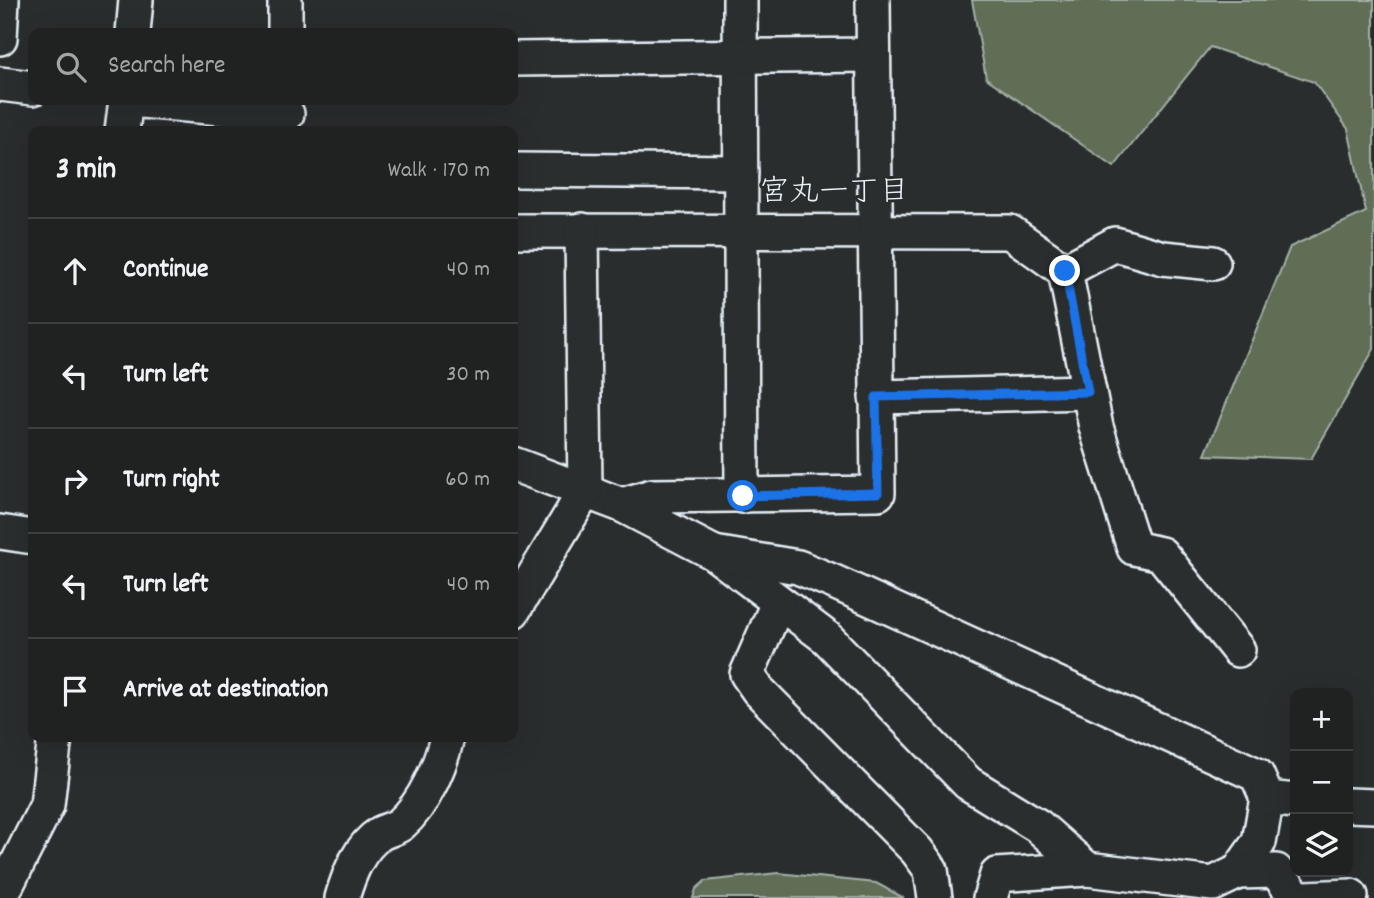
<!DOCTYPE html>
<meta charset="utf-8">
<style>
:root{--surface:#202222;--page:#282a2a;--text:#f1f3f6;--muted:#a2a4a5;--line:#3d3f40}
body{margin:0;font-family:Dekko,"Klee One",sans-serif;background:var(--page);color:var(--text)}
.controls{position:absolute;right:21px;bottom:21px;display:grid;overflow:hidden;border-radius:14px;box-shadow:0 7px 28px #0002}
.controls button{width:63px;height:63px;display:grid;place-items:center;padding:0;border:0;border-bottom:2px solid var(--line);background:var(--surface);color:var(--text);font:35px sans-serif}
.stop{position:absolute;width:21px;height:21px;margin:-16px;border:5px solid #1a73e8;border-radius:50%;background:#fff}
.stop.end{background:#1a73e8;border-color:#fff;box-shadow:0 2px 7px #0008}
.list{margin:0;padding:0;list-style:none}
h2{display:flex;justify-content:space-between;align-items:center;height:91px;margin:0;padding:0 28px;font-size:30px}
h2 small{font-size:23px;font-weight:400;color:var(--muted)}
.list li{display:grid;grid-template-columns:46px 1fr auto;gap:21px;align-items:center;box-sizing:border-box;height:105px;padding:0 28px;border-top:2px solid var(--line)}
.list b{display:block;font-size:26px;white-space:nowrap}
.list em{font-size:23px;font-style:normal;color:var(--muted)}
.icon{flex:none;width:38px;height:38px;fill:none;stroke:currentColor;stroke-width:2;stroke-linecap:round;stroke-linejoin:round}
.map{position:relative;flex:none;width:1374px;height:898px;overflow:hidden}
.search{position:absolute;background:var(--surface);box-shadow:0 7px 28px #0002;left:28px;top:28px;width:490px;height:77px;display:flex;align-items:center;gap:18px;box-sizing:border-box;padding:0 24px;border-radius:14px;color:var(--muted);font-size:26px}
.panel{position:absolute;background:var(--surface);box-shadow:0 7px 28px #0002;left:28px;top:126px;width:490px;height:616px;border-radius:14px}
.map>svg:first-child{display:block}
.green{fill:#616e56;stroke:#a4b0a7;stroke-width:2}
.lines{fill:none;stroke-linecap:round;stroke-linejoin:round}
.minor-casing{stroke:#e8f1f8;stroke-width:38}
.minor{stroke:#2a2d2e;stroke-width:33}
.route{stroke:#1a73e8;stroke-width:9}
.labels{text-anchor:middle;dominant-baseline:central;stroke-width:6;stroke-linejoin:round;paint-order:stroke}
.neighbourhood-label{font-size:30px;fill:#e8f1f8;stroke:#2a2d2e}
</style>
<div class="map">
<svg width="1374" height="898" viewBox="0 0 1374 898">
<rect width="100%" height="100%" fill="#2a2d2e"/>
<filter id="ink" filterUnits="userSpaceOnUse"><feTurbulence type="fractalNoise" baseFrequency=".0143" numOctaves="2"/><feDisplacementMap in="SourceGraphic" scale="14" xChannelSelector="R" yChannelSelector="G"/><feConvolveMatrix kernelMatrix="1 2 1 2 8 2 1 2 1" color-interpolation-filters="sRGB"/></filter>
<g filter="url(#ink)">
<!-- green -->
<g class="green">
<polygon points="972,0 1374,0 1374,349 1311,459 1205,455 1290,247 1366,212 1348,129 1314,82 1210,47 1114,167 986,78"/>
<polygon points="778,873 876,883 904,898 693,898 696,889 705,881"/>
</g>
<g class="lines">
<!-- minor casing -->
<g class="minor-casing">
<g id="minor">
<polyline points="285,0 285,33"/>
<polyline points="740,0 742,496"/>
<polyline points="133,33 136,0"/>
<polyline points="0,38 2,0"/>
<polyline points="513,59 873,55"/>
<polyline points="0,84 33,88"/>
<polyline points="130,100 287,114"/>
<polyline points="122,131 126,100"/>
<polyline points="513,170 741,172"/>
<polyline points="513,231 1010,232 1065,271 1096,427 1134,548 1161,554 1238,650"/>
<polyline points="1065,271 1115,244 1163,258 1213,263"/>
<polyline points="876,397 1089,392"/>
<polyline points="513,464 622,505 714,553 827,638 968,783 1038,826 1087,869"/>
<polyline points="622,505 652,496 878,493 873,0"/>
<polyline points="0,532 33,537"/>
<polyline points="714,553 798,567 834,582 1257,775 1267,798 1259,842 1238,872 1213,884 1087,869 997,875 990,898"/>
<polyline points="778,603 747,674 758,690 917,851 931,870 935,898"/>
<polyline points="513,611 585,491 582,230"/>
<polyline points="1267,798 1295,801"/>
<polyline points="1348,805 1374,806"/>
<polyline points="1238,872 1276,871 1297,898"/>
<polyline points="0,898 47,805 55,737"/>
<path d="M342 898C349 874 359 847 381 833 387 830 396 828 401 824 424 804 441 765 447 737"/>
<polyline points="1306,898 1351,896"/>
</g>
</g>
<!-- minor -->
<use href="#minor" class="minor"/>
</g>
</g>
<g class="lines" filter="url(#ink)">
<!-- route -->
<polyline class="route" points="743,496 878,493 876,397 1088,392 1065,271"/>
</g>
<g class="labels">
<!-- neighbourhood labels -->
<g class="neighbourhood-label">
<text x="834" y="194">宮丸一丁目</text>
</g>
</g>
</svg>
<div class="controls">
<button>+</button>
<button>−</button>
<button><svg class="icon" aria-label="layers" viewBox="0 0 24 24"><path d="M12 4l9 5-9 5-9-5zM3 14l9 5 9-5"/></svg></button>
</div>
<div class="stop" style="left:743px;top:496px"></div>
<div class="stop end" style="left:1065px;top:271px"></div>
<div class="search"><svg class="icon" aria-label="search" viewBox="0 0 24 24"><circle cx="10" cy="10" r="6"/><path d="M15 15l6 6"/></svg>Search here</div>
<section class="panel">
<h2>3 min<small>Walk · 170 m</small></h2>
<ul class="list">
<li><svg class="icon" aria-label="ahead" viewBox="0 0 24 24"><path d="M12 20V5M6 11l6-6 6 6"/></svg><div><b>Continue</b></div><em>40 m</em></li>
<li><svg class="icon" aria-label="left" viewBox="0 0 24 24"><path d="M17 20v-9H6M10 6l-5 5 5 5"/></svg><div><b>Turn left</b></div><em>30 m</em></li>
<li><svg class="icon" aria-label="right" viewBox="0 0 24 24"><path d="M7 20v-9h11M14 6l5 5-5 5"/></svg><div><b>Turn right</b></div><em>60 m</em></li>
<li><svg class="icon" aria-label="left" viewBox="0 0 24 24"><path d="M17 20v-9H6M10 6l-5 5 5 5"/></svg><div><b>Turn left</b></div><em>40 m</em></li>
<li><svg class="icon" aria-label="arrive" viewBox="0 0 24 24"><path d="M6 21V4h12l-3 4 3 4H6"/></svg><div><b>Arrive at destination</b></div></li>
</ul>
</section>
</div>
